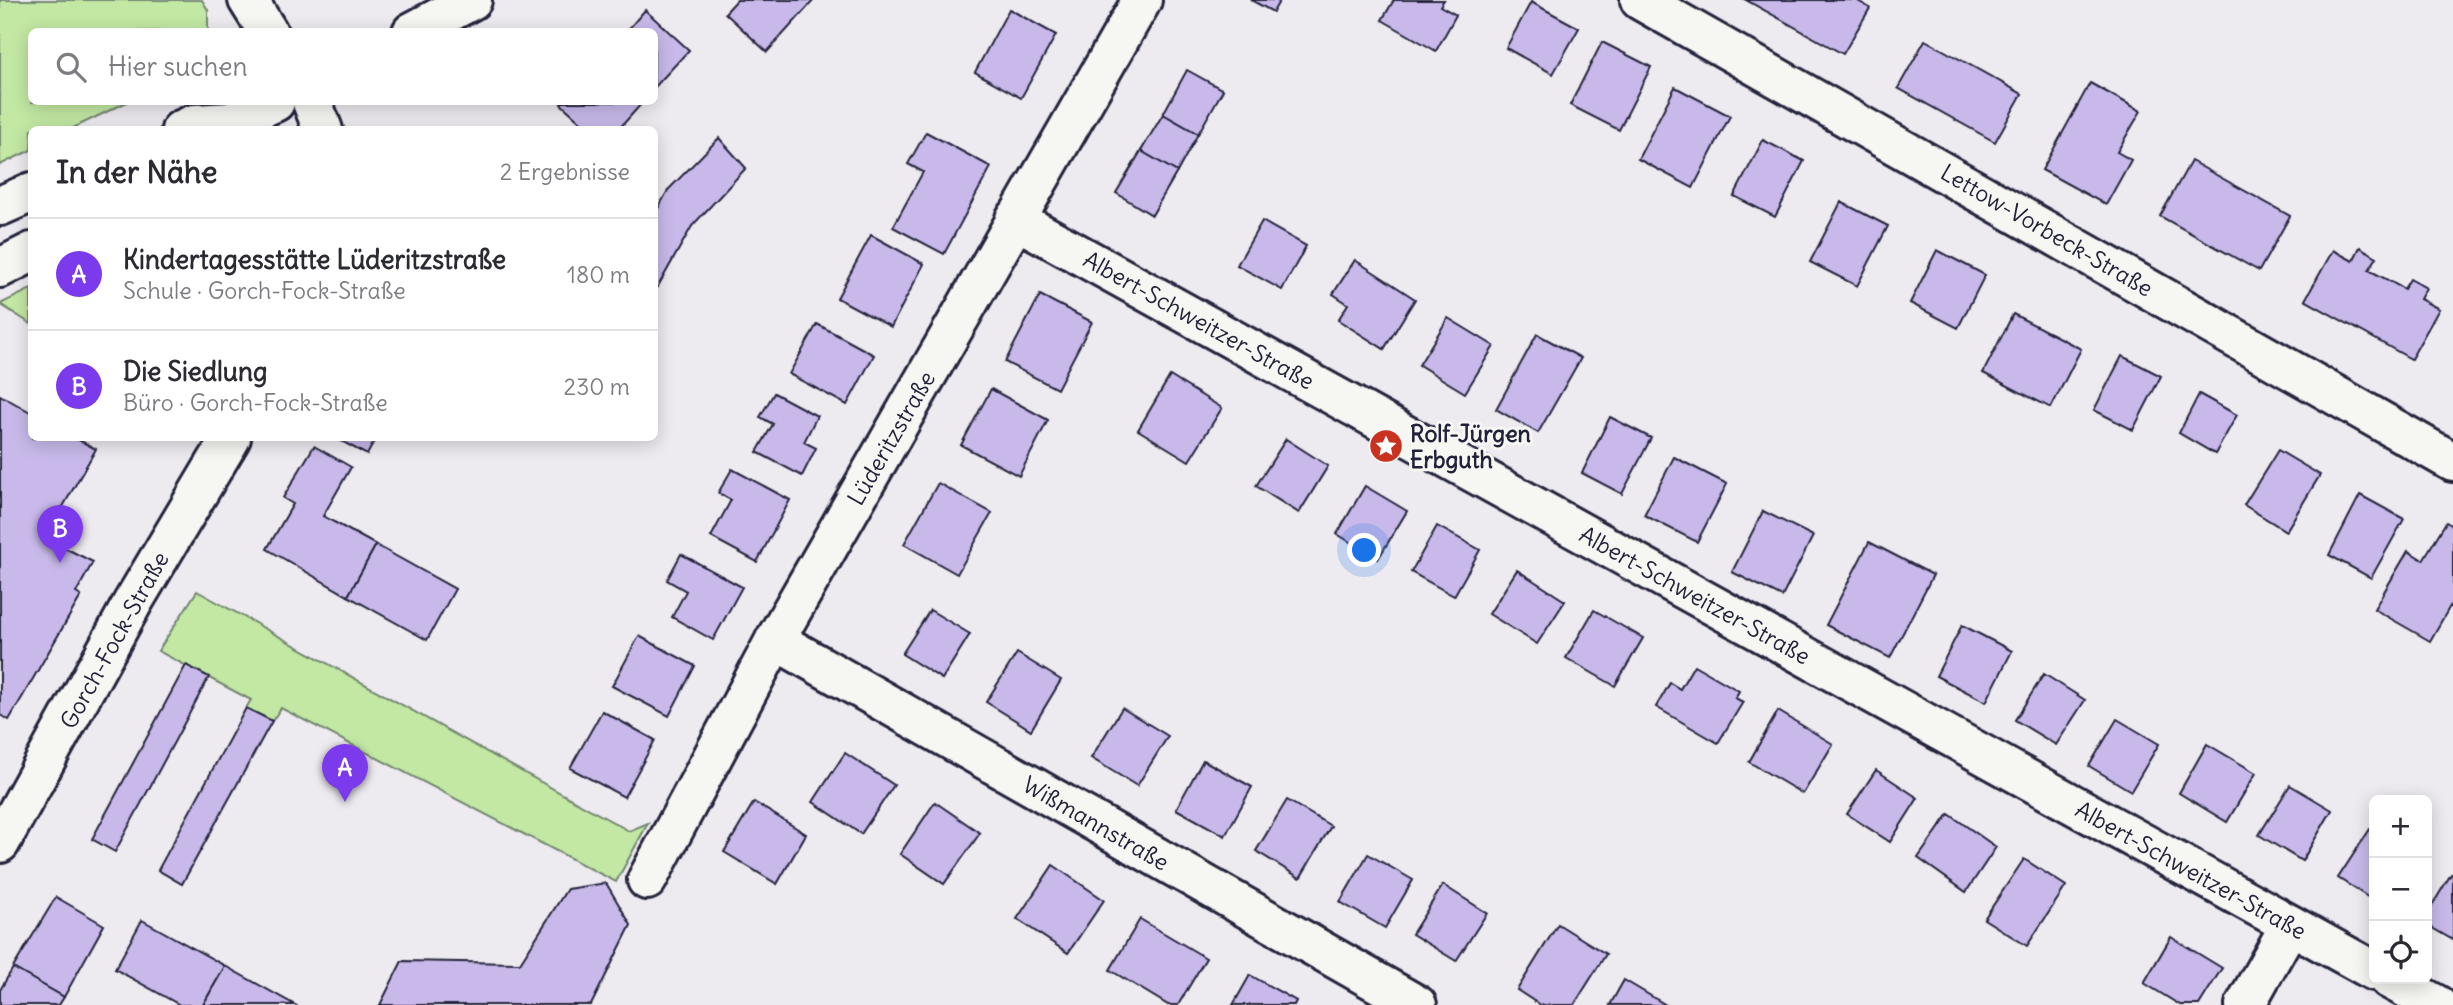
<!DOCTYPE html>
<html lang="de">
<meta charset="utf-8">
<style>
:root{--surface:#fff;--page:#f2f2f3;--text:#2b2b33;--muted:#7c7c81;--line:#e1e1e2;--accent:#7c3aed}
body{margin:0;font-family:Delius,sans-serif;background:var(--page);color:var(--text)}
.controls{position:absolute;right:21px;bottom:21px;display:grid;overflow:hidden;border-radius:10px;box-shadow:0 4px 18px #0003}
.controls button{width:63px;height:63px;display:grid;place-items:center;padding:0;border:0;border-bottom:2px solid var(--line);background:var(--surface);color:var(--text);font:35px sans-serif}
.you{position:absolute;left:1365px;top:551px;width:24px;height:24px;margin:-18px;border:5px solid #fff;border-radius:50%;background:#1a73e8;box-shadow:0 0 0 10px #1a73e833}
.badge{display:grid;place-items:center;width:46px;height:46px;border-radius:50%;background:var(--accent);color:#fff;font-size:23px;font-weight:700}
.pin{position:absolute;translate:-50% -58px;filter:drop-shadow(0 2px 4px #0008)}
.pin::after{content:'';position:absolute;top:37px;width:24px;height:21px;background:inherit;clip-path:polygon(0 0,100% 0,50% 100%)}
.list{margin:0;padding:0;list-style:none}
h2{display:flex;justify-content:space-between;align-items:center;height:91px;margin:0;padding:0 28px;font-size:30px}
h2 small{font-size:23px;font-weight:400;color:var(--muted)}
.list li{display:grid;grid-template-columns:46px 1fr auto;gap:21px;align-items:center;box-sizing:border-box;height:112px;padding:0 28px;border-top:2px solid var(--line)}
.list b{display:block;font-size:26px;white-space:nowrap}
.list p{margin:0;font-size:23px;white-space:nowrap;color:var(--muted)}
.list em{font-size:23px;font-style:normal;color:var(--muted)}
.icon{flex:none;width:38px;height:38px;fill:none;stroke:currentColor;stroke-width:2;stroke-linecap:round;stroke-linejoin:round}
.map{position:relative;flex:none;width:2453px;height:1005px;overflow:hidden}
.search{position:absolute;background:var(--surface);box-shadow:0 4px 18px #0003;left:28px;top:28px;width:630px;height:77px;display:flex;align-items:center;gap:18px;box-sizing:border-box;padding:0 24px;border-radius:10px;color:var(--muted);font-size:26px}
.panel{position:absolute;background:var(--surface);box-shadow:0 4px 18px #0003;left:28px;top:126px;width:630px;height:315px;border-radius:10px}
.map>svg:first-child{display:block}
.green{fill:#c2e8a3;stroke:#72856f;stroke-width:2}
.building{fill:#c8b9ea;stroke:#22223b;stroke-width:2}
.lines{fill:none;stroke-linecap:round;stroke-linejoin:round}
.minor-casing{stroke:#22223b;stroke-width:44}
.minor{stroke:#f6f6f2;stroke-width:38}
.labels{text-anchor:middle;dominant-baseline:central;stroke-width:6;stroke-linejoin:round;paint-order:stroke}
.street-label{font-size:23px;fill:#22223b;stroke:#f6f6f2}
.poi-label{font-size:23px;font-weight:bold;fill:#22223b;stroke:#f6f6f2;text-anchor:start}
</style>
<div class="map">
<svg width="2453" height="1005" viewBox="0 0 2453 1005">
<rect width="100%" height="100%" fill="#edeaf0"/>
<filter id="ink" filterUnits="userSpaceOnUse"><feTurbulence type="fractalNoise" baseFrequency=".0143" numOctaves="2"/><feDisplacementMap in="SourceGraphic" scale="14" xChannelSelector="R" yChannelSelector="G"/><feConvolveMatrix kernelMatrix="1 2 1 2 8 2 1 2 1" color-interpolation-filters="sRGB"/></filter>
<g filter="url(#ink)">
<!-- green -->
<g class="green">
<polygon points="0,0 202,0 208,10 208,31 32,32 32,102 127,102 71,129 32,130 31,150 0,165"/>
<polygon points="31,289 31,324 0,304"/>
<polygon points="197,591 629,831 648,823 616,882 281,708 272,721 246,708 251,700 158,651"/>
</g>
<!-- building -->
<g class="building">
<polygon points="737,0 814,0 767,52 725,13"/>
<polygon points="1251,0 1280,0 1273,12"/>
<polygon points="1394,0 1444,0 1440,6 1456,15 1436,51 1382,20"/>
<polygon points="1746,0 1856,0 1870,8 1843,54"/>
<polygon points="1531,2 1579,28 1553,74 1506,48"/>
<polygon points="1009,9 1056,35 1021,98 975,72"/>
<polygon points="645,10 689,50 654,88 654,32 626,32"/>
<polygon points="1925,40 2022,94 1995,142 1898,88"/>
<polygon points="1602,42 1651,67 1619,130 1570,105"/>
<polygon points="1187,70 1223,90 1198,134 1163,114"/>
<polygon points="2090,83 2141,111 2117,152 2131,160 2106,205 2042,170"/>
<polygon points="1675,87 1730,116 1693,188 1638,159"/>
<polygon points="563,102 643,102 618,130 590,130 561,104"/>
<polygon points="1163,114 1198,134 1177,172 1141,151"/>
<polygon points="926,132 991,167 944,254 893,227 923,172 908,164"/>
<polygon points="719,138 746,168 692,226 657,288 654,287 654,216 668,190"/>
<polygon points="1763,140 1804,161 1775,217 1734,196"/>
<polygon points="1141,151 1177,172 1152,215 1116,193"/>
<polygon points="2191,161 2290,216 2259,271 2160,216"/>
<polygon points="1841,202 1888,226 1857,286 1810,262"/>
<polygon points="1262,221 1306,246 1282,290 1237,265"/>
<polygon points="871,235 924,264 891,327 837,298"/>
<polygon points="2360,247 2377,257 2369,270 2404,289 2410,279 2426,288 2420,299 2439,309 2411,359 2305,300 2333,250 2353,261"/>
<polygon points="1937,250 1985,275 1958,328 1910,303"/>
<polygon points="1355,260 1415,299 1384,349 1338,320 1348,304 1333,294"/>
<polygon points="1040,295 1092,322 1057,389 1005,362"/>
<polygon points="2013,314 2081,349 2051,408 1983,373"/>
<polygon points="1448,318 1494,346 1465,393 1419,365"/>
<polygon points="817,324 874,355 847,405 789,374"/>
<polygon points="1537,334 1581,358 1538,433 1496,409"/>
<polygon points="2122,356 2161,376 2133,430 2094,410"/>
<polygon points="1170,376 1222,408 1189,461 1138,430"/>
<polygon points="991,389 1048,420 1019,476 961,445"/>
<polygon points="774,393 817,416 804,442 816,448 802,476 757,452 773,424 760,417"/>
<polygon points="2199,394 2237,415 2215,454 2179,433"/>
<polygon points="0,395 32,413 32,438 75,438 96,449 45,538 93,562 76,593 81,596 9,720 0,715"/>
<polygon points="1610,417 1651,438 1622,494 1582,473"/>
<polygon points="336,438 376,438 367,455"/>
<polygon points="1286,439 1328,466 1299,513 1256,486"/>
<polygon points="314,446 351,467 323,516 376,545 348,596 267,549 293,504 283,498"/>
<polygon points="2278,450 2320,475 2286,531 2244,505"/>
<polygon points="1674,457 1727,484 1697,542 1644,515"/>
<polygon points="732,469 790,500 757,562 711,537 731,500 718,493"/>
<polygon points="938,483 992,513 957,574 904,544"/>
<polygon points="1365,486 1407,511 1378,559 1337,534"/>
<polygon points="2360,495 2404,519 2371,578 2329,555"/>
<polygon points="1763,511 1813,536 1782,597 1732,572"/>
<polygon points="2446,522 2453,526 2453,601 2430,641 2374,609 2408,551 2423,560"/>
<polygon points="1437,526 1480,550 1454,596 1411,572"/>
<polygon points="1869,542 1933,575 1890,658 1826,625"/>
<polygon points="376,545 455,589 427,640 348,596"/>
<polygon points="681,554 742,587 713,640 672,617 686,591 667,580"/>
<polygon points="1517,570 1565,601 1537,644 1489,614"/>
<polygon points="930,610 970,634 942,679 902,654"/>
<polygon points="1594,610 1643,638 1615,686 1566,658"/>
<polygon points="1962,625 2012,651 1986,702 1936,676"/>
<polygon points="639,636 695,666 669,716 612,686"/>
<polygon points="1017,653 1061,680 1031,730 986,702"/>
<polygon points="186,665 209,677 115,852 92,839"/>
<polygon points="1694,665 1739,691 1735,698 1743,702 1718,743 1656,707 1670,683 1680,689"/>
<polygon points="2044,674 2085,700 2056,745 2015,720"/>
<polygon points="246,708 272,721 182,884 158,870"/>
<polygon points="1122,708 1168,736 1137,786 1091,758"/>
<polygon points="602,711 655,740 624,797 570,768"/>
<polygon points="1778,711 1833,744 1803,794 1749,762"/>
<polygon points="2117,719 2159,744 2131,791 2089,766"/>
<polygon points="2207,744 2256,773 2227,822 2179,793"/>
<polygon points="845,753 894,785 861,834 813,802"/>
<polygon points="1203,760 1252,787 1225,836 1176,809"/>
<polygon points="1876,770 1918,798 1890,842 1847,814"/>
<polygon points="2290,785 2332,810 2302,861 2259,835"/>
<polygon points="1287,800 1331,826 1300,878 1256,851"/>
<polygon points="754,802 806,834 777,884 724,852"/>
<polygon points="935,802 980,833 944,884 900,854"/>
<polygon points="1949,814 1996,847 1966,892 1918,858"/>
<polygon points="2370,829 2374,831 2374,901 2338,878"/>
<polygon points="1368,854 1413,880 1385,928 1340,902"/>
<polygon points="2024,859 2066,886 2027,946 1984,919"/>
<polygon points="1053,865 1104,900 1068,953 1017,919"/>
<polygon points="2451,874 2453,875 2453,940 2427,925 2427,914"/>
<polygon points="606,883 631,925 591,1005 380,1005 402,961 520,963 567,889"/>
<polygon points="1443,885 1487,913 1456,961 1412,934"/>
<polygon points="56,897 104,925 64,997 13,968"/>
<polygon points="1140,919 1206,958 1178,1005 1168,1005 1110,970"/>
<polygon points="142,920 225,966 203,1005 180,1005 115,969"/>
<polygon points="1558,924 1606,954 1574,1005 1540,1005 1517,990"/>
<polygon points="2171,937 2222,968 2199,1005 2180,1005 2144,983"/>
<polygon points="225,966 295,1005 203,1005"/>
<polygon points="13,968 64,997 59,1005 0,1005 0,990"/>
<polygon points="1250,975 1296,1001 1294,1005 1233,1005"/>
<polygon points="1624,980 1666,1005 1610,1005"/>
</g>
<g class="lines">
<!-- minor casing -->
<g class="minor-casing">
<g id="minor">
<polyline points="248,0 268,32"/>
<polyline points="1640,0 2453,462"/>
<polyline points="412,32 472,0"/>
<polyline points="312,102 323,130"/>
<polyline points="181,130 194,124 230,122 275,102"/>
<polyline points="0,206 32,192"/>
<polyline points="1015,219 2374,971"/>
<polyline points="0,268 32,252"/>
<polyline points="775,640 1417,1005"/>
<polyline points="0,843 133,602 231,438"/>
<polyline points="647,880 775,640 1142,0"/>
<polyline points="2389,979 2437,1005"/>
<polyline points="2245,1005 2290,925"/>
</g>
</g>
<!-- minor -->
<use href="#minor" class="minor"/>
</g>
</g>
<!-- icons -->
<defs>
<g id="sight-disc" transform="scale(1.75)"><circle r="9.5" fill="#c8321e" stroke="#f6f6f2"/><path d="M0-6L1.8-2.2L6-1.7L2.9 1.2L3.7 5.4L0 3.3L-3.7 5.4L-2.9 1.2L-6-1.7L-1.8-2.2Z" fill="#fff"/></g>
</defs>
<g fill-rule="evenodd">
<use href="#sight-disc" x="1386" y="446"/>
</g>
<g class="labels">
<!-- street labels -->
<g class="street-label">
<text transform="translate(2047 230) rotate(30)">Lettow-Vorbeck-Straße</text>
<text transform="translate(1199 320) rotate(29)">Albert-Schweitzer-Straße</text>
<text transform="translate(891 438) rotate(-60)">Lüderitzstraße</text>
<text transform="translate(1695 595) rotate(29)">Albert-Schweitzer-Straße</text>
<text transform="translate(114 640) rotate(-61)">Gorch-Fock-Straße</text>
<text transform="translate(1096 823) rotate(30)">Wißmannstraße</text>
<text transform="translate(2191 870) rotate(29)">Albert-Schweitzer-Straße</text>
</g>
<!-- poi labels -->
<g class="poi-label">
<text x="1410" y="433">Rolf-Jürgen<tspan x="1410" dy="26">Erbguth</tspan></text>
</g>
</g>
</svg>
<div class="controls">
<button>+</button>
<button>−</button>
<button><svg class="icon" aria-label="locate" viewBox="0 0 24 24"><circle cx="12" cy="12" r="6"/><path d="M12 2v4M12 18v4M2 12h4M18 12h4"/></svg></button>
</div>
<div class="you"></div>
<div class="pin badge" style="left:345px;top:802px">A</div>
<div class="pin badge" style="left:60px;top:563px">B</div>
<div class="search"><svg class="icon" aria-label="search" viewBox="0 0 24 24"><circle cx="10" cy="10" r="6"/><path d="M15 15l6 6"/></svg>Hier suchen</div>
<section class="panel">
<h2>In der Nähe<small>2 Ergebnisse</small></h2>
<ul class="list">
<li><span class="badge">A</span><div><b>Kindertagesstätte Lüderitzstraße</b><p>Schule · Gorch-Fock-Straße</p></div><em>180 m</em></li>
<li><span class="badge">B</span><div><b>Die Siedlung</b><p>Büro · Gorch-Fock-Straße</p></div><em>230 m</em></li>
</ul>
</section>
</div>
